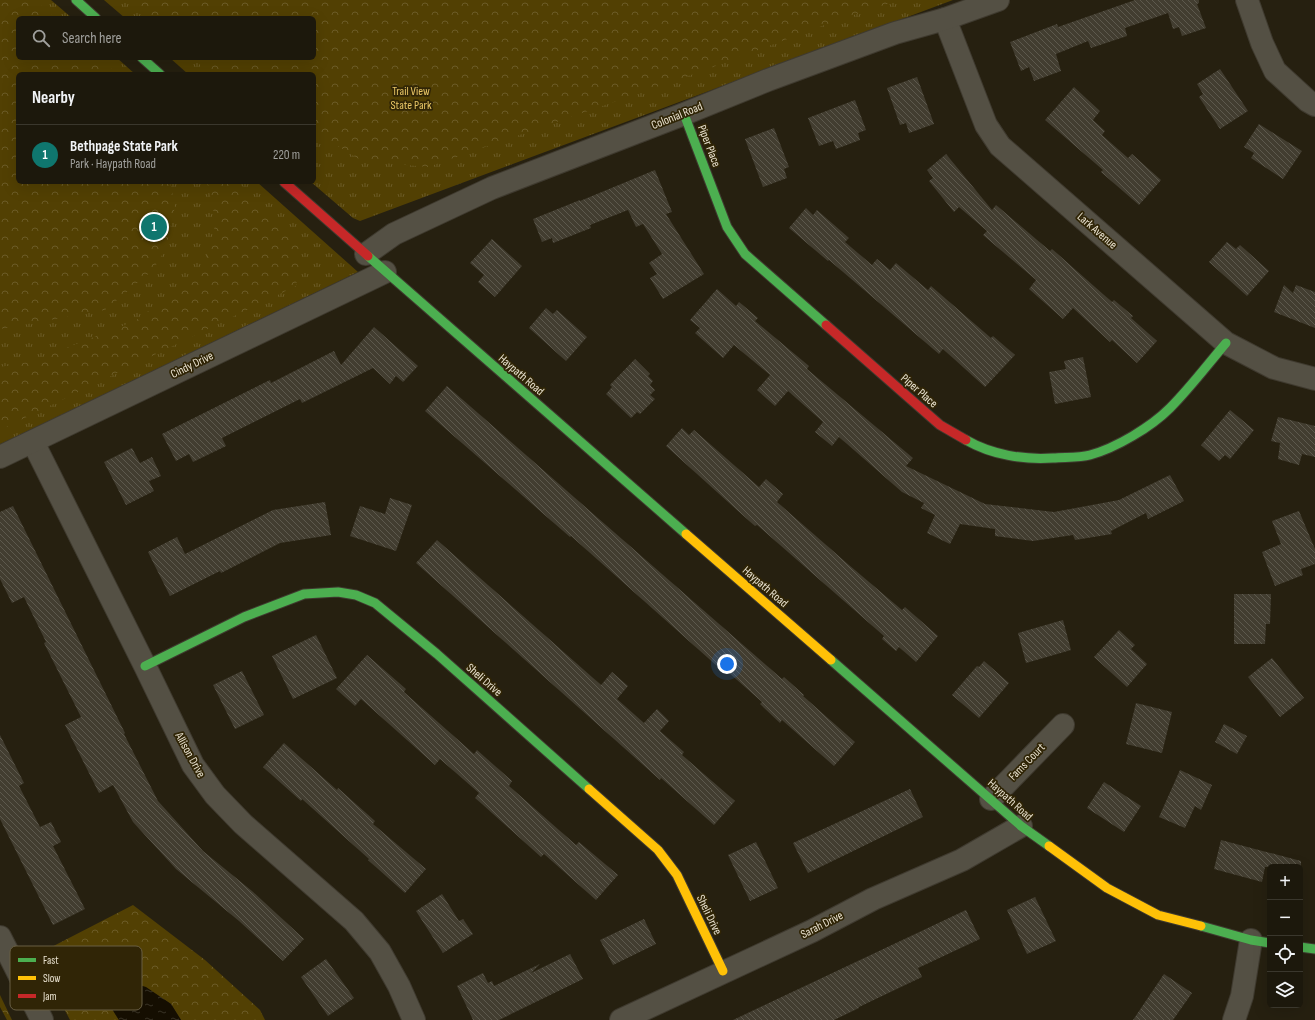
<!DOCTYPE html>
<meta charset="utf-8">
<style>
:root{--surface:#1c180c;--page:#29251a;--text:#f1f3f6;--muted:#a0a09d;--line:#3a372d;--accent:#0f766e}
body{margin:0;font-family:"Sofia Sans Condensed",sans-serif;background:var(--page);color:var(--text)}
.controls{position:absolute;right:12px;bottom:12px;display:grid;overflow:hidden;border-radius:6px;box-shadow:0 4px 16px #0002}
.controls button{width:36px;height:36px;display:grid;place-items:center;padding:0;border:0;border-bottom:1px solid var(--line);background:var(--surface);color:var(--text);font:20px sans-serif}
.you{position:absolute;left:727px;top:664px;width:14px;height:14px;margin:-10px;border:3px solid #fff;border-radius:50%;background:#1a73e8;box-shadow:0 0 0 6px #1a73e833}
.badge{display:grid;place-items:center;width:26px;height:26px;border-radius:50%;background:var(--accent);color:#fff;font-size:13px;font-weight:700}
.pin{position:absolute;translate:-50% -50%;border:2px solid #fff;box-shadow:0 1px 4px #0006}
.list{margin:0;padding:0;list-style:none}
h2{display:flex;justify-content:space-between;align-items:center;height:52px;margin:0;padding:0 16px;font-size:17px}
h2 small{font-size:13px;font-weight:400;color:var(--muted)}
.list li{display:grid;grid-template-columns:26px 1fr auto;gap:12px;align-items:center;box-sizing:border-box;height:60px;padding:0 16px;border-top:1px solid var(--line)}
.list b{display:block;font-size:15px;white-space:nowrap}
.list p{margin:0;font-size:13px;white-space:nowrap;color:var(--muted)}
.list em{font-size:13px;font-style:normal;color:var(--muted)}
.icon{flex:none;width:22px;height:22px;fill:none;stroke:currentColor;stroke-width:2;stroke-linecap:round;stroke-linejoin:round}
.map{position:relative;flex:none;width:1315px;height:1020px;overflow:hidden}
.search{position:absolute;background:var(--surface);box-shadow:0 4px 16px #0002;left:16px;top:16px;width:300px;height:44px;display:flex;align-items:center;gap:10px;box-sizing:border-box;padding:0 14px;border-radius:6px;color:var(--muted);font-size:15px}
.panel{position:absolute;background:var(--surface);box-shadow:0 4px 16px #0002;left:16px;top:72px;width:300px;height:112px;border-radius:6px}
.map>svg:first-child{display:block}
.grass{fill:url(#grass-tufts)}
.forest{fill:url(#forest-crowns)}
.water{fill:url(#water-ripples)}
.building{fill:url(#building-back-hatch)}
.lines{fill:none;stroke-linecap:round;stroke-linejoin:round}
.street-casing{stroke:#3f3a2f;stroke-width:24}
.fast-casing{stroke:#3f3a2f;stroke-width:11}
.slow-casing{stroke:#3f3a2f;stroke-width:11}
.jam-casing{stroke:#3f3a2f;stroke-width:11}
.street{stroke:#545044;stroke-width:22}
.fast{stroke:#4caf50;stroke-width:9}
.slow{stroke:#ffc107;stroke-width:9}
.jam{stroke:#c62828;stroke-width:9}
.labels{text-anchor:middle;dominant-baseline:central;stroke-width:3.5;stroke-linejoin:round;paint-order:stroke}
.park-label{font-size:12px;fill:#eac766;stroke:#302506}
.street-label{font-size:12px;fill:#eae3d1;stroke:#302506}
.key{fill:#302506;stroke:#685e43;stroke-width:1}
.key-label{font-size:11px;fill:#eae3d1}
</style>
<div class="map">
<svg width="1315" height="1020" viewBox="0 0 1315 1020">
<defs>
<pattern id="grass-tufts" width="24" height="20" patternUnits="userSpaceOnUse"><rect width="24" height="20" fill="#524003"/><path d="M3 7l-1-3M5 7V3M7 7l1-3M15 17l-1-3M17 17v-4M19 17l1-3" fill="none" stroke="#6b5b27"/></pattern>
<pattern id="forest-crowns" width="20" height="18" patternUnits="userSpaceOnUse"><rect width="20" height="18" fill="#524003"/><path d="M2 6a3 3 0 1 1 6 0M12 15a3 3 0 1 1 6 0" fill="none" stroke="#6b5b27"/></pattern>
<pattern id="water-ripples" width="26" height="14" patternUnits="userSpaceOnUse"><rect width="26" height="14" fill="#150e01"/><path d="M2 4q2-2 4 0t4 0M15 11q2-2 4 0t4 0" fill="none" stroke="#373125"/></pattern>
<pattern id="building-back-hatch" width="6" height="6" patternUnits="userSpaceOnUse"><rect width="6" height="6" fill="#423d30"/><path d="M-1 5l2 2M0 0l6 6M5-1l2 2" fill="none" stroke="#5d594d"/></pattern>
</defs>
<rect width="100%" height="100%" fill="#262010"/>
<!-- grass -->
<g class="grass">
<polygon points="0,0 51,0 72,18 18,18 18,58 117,58 135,74 18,74 18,182 257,182 358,272 0,445"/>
<polygon points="104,0 953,0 360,221 353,218 311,182 314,182 314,74 188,74 170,58 314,58 314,18 125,18"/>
</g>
<!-- forest -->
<g class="forest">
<polygon points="0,0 35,0 55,18 18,18 18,58 100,58 117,74 18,74 18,182 170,182 175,206 166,248 153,270 105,310 0,329"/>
<polygon points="134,0 900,0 838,20 705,70 428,167 362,161 325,138 314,128 314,74 241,74 226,66 216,74 210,74 193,58 314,58 314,18 151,18"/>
<polygon points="207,182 238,182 302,246 296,286 0,430 0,367 33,361 135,321 203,270 216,222"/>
<polygon points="133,905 205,960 260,1010 265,1020 181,1020 171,1004 146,988 116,978 100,990 119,1020 70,1020 36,955"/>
<polygon points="0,995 12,1020 7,1020 0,1007"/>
</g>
<!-- water -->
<polygon class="water" points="116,978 146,987 171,1004 181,1020 119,1020 100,990"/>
<!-- building -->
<g class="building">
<polygon points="1135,0 1199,0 1199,3 1197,4 1206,28 1182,36 1179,27 1173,29 1168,13 1125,28 1127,36 1091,48 1088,41 1056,54 1061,71 1034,81 1029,67 1021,71 1010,42 1057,24 1058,27"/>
<polygon points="1220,69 1248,111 1220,129 1199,97 1203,94 1197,84"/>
<polygon points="917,77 934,124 909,133 906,123 900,125 887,88"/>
<polygon points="1074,87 1100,111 1093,120 1105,131 1102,135 1128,158 1132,154 1161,180 1139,205 1101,172 1103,170 1045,120"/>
<polygon points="855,100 866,130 858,133 860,140 836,149 833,141 819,146 808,118"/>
<polygon points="1259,124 1302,151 1283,179 1251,158 1254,153 1244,147"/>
<polygon points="774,128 789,167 784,169 787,178 763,187 745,139"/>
<polygon points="946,154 992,210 996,205 1050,251 1052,249 1112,302 1114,300 1133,316 1131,318 1157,341 1137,363 1112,340 1110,342 1073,308 1063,319 1029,289 1036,280 983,235 987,231 959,207 954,212 929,181 933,178 927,170"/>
<polygon points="655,170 672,212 666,214 704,274 663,299 650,278 657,274 649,263 662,254 643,224 636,227 628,210 590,225 591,228 553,243 552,238 542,242 533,219 580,200 580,201"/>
<polygon points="806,208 813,215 817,210 849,238 845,242 872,265 877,259 890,270 896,263 928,290 931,286 991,338 993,336 1015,355 985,387 943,349 939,354 829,260 828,261 789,228"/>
<polygon points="492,239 522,266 495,297 478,282 484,275 470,263"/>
<polygon points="1227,242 1236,249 1240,245 1269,271 1247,296 1209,262"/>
<polygon points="1284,285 1293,293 1296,285 1315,292 1315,328 1274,312"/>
<polygon points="717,289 736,306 739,302 758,318 755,321 809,366 807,369 913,458 906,466 985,504 1054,512 1119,500 1170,475 1184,501 1148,519 1146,513 1111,531 1112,534 1075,540 1073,535 1033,541 995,536 995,529 960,524 950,544 927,533 935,515 921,508 924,503 902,492 839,437 832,446 815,432 823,422 788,391 775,406 757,390 770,375 734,345 723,358 695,333 700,328 690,320"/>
<polygon points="546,308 553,314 557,310 587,337 566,361 529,328"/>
<polygon points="374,327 418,366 403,382 396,376 390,384 373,368 302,403 300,399 222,438 226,446 193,462 189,454 176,461 162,434 270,380 271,383 334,351 341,365"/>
<polygon points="1083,357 1091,397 1055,404 1049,372 1066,369 1064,361"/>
<polygon points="635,359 650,374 648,376 653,381 650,385 655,390 650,395 655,399 640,414 637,412 631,418 606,394 612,387 610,385"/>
<polygon points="447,386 782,679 784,677 804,695 803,696 855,742 834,766 782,720 780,723 760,704 762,702 728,672 726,674 571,536 570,537 425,411"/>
<polygon points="1230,410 1254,430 1230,459 1225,455 1219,461 1201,445"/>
<polygon points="1278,417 1315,426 1315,457 1302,454 1299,465 1278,459 1280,443 1271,441"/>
<polygon points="682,428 689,435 694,430 759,487 766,479 783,494 777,502 849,565 902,610 905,607 938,636 916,662 899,647 896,651 882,639 884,636 757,525 755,526 738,511 666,446"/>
<polygon points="132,448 140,463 152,457 161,476 149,481 154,491 126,505 104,462"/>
<polygon points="390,498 412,505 396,551 350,536 360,506 385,514"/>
<polygon points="325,502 331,535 280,543 221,573 220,571 170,596 148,552 177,537 185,554 273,510"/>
<polygon points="13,506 125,733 124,734 158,801 203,851 252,891 304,939 283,961 239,921 176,869 133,822 113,785 99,793 65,725 81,717 44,643 46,642 24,597 12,603 0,579 0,512"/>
<polygon points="1299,511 1315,549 1315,564 1301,569 1303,575 1275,586 1262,552 1281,544 1272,521"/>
<polygon points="437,540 601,685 612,672 628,686 617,699 644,723 657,709 669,721 660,731 684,752 682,755 735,801 714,825 661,778 660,780 623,747 416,563"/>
<polygon points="1234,594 1271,594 1270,624 1266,624 1265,644 1234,644"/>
<polygon points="1063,620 1071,650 1026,663 1018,633"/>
<polygon points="1119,630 1135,645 1131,649 1147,664 1127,687 1094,657"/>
<polygon points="316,635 337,678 293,699 272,656"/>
<polygon points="367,655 406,689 404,692 474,754 477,750 512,781 509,786 576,845 579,842 618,875 596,900 544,854 541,857 482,804 475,798 479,793 440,759 435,765 361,699 355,706 336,689"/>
<polygon points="1272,658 1304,698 1280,717 1248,677"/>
<polygon points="984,661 1009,683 1004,689 979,718 952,695 977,666 979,667"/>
<polygon points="242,671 264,715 235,729 213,685"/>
<polygon points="1136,703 1172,712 1162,753 1126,744"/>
<polygon points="1224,724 1247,736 1237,754 1215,742"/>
<polygon points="0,735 24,783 19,786 40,827 51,822 61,842 53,846 85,909 53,925 0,819"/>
<polygon points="284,743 337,790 338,788 375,821 373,824 426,869 405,893 368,860 369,859 302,799 301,801 263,767"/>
<polygon points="1180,770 1212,785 1201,810 1195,806 1185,828 1159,817"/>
<polygon points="1104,782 1141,806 1124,832 1087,808"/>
<polygon points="910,789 923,817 808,873 793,843"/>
<polygon points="1221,840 1301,861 1301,867 1265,867 1262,882 1214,869"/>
<polygon points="756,842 778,888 750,901 728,855"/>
<polygon points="442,894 459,921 463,919 473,934 443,953 416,911"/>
<polygon points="1035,897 1056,941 1027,954 1007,910"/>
<polygon points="966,910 980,939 918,968 922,977 859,1007 859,1008 834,1020 733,1020"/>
<polygon points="644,919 656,944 613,965 600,940"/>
<polygon points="570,954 583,979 499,1020 473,1020 457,986 483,973 488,983 492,981 494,986 540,964 531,973"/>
<polygon points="326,959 354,998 328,1016 301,977"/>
<polygon points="1164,974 1192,993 1173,1020 1133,1020"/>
</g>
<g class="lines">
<!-- street casing -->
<g class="street-casing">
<g id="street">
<polyline points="1247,0 1262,43 1275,71 1308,101 1315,105"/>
<polyline points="945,19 986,125 1000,146 1226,343 1274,368 1315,379"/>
<polyline points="366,254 394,234 492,188 684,114 768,80 895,33 945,19 998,0"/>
<polyline points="33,442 145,666 193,765 215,795 243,824 354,921 380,952 399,986 414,1020"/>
<polyline points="0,457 385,272"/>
<polyline points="991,799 1063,725"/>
<polyline points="0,937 42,1020"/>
<polyline points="621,1020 812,931 873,899 962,860 1021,826"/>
<polyline points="1234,1020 1242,996 1251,940"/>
</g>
</g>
<!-- fast casing -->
<g class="fast-casing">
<g id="fast">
<polyline points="76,0 96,18"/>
<polyline points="142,58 160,74"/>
<polyline points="684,114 727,227 745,254 826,325"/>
<polyline points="368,256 686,534"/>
<path d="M966 440C992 455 1024 460 1053 458 1065 457 1079 458 1090 455 1116 448 1151 427 1170 408 1190 388 1208 364 1226 343"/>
<polyline points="831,660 1021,826 1049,846"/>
<polyline points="145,666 244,617 304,594 338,592 356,595 375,603 437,654 589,789"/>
<polyline points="1201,926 1251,940 1270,943"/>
<polyline points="1300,947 1315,949"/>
</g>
</g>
<!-- slow casing -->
<g class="slow-casing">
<g id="slow">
<polyline points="686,534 831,660"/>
<polyline points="589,789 658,850 677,875 723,971"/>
<polyline points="1049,846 1107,888 1158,915 1201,926"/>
</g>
</g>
<!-- jam casing -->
<g class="jam-casing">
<g id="jam">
<polyline points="284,182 368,256"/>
<polyline points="826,325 940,425 966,440"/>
</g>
</g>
<!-- street -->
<use href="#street" class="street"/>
<!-- fast -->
<use href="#fast" class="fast"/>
<!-- slow -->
<use href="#slow" class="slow"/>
<!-- jam -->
<use href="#jam" class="jam"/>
</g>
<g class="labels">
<!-- park labels -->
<g class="park-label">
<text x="411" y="91">Trail View<tspan x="411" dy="14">State Park</tspan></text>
</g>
<!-- street labels -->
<g class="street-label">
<text transform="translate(677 116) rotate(-22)">Colonial Road</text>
<text transform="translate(709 146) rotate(69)">Piper Place</text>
<text transform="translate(1097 231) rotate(41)">Lark Avenue</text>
<text transform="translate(192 365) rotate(-26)">Cindy Drive</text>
<text transform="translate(521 375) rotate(41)">Haypath Road</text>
<text transform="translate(919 391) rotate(41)">Piper Place</text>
<text transform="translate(765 587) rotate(41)">Haypath Road</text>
<text transform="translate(484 680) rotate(41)">Sheli Drive</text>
<text transform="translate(190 755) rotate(61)">Allison Drive</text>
<text transform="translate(1027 762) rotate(-46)">Fams Court</text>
<text transform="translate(1010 800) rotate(42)">Haypath Road</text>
<text transform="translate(709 915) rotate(64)">Sheli Drive</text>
<text transform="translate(822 925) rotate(-27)">Sarah Drive</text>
</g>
</g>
<!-- legend -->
<rect x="10" y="946" width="132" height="64" rx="6" class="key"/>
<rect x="18" y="958" width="18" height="4" fill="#4caf50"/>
<rect x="18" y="976" width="18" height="4" fill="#ffc107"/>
<rect x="18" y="994" width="18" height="4" fill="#c62828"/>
<g class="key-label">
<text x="43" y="964">Fast</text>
<text x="43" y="982">Slow</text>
<text x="43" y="1000">Jam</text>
</g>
</svg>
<div class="controls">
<button>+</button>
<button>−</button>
<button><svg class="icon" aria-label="locate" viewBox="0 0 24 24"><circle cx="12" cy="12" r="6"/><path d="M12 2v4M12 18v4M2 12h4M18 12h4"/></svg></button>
<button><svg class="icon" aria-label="layers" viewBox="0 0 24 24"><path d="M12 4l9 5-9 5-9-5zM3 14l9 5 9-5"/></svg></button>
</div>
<div class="you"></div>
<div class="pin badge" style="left:154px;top:227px">1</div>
<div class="search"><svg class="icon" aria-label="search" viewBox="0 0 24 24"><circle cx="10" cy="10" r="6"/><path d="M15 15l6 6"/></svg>Search here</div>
<section class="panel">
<h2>Nearby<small></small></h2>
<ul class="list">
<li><span class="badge">1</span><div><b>Bethpage State Park</b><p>Park · Haypath Road</p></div><em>220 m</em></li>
</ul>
</section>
</div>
